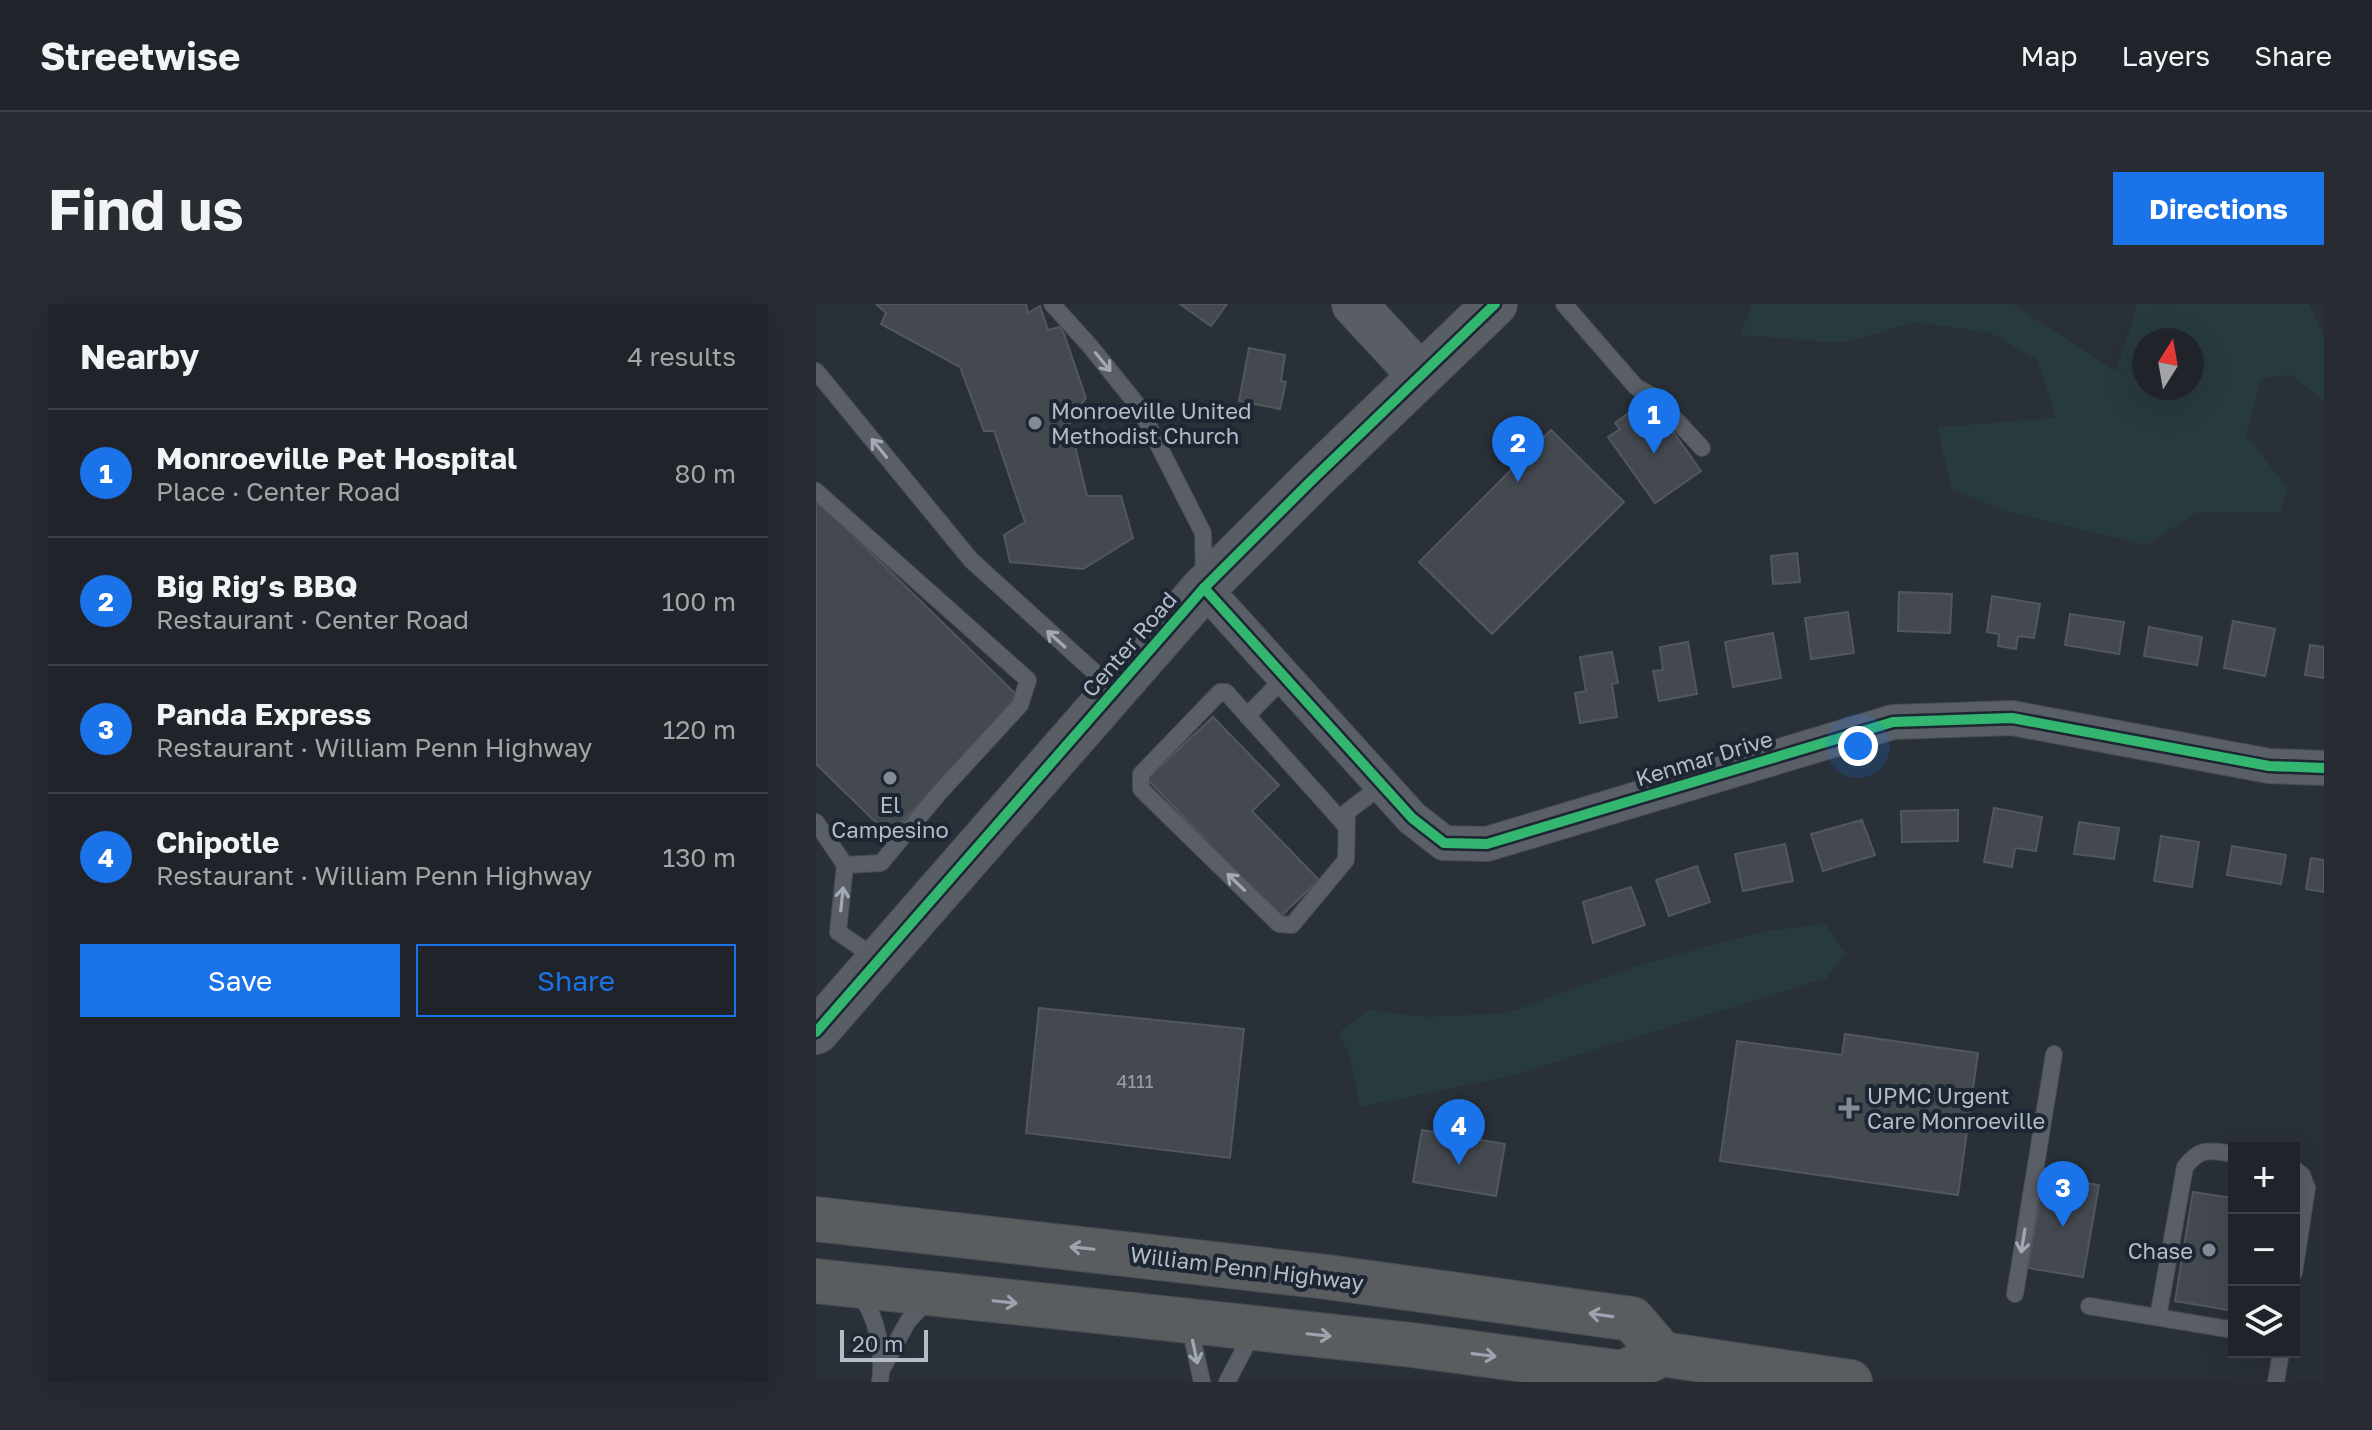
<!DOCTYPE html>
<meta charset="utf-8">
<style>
:root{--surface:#20242a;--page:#282c32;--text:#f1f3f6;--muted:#a2a4a8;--line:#3d4147;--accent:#1a73e8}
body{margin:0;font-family:"Golos Text",sans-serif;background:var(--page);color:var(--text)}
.controls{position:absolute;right:24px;bottom:24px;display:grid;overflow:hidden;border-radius:0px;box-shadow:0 8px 32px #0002}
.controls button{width:72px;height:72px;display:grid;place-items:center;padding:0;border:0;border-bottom:2px solid var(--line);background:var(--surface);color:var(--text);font:40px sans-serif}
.compass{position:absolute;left:1316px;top:24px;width:72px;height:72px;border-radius:50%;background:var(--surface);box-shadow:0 8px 32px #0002;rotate:11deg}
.scale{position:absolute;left:24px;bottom:20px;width:88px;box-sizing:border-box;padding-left:8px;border:4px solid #b4bcc9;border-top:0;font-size:22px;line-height:28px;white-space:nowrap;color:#b4bcc9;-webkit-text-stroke:6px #1d2633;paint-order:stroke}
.you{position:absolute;left:1042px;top:442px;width:28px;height:28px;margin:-20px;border:6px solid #fff;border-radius:50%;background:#1a73e8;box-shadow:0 0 0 12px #1a73e833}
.badge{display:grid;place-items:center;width:52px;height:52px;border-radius:50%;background:var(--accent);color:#fff;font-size:26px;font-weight:700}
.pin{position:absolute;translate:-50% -66px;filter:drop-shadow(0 2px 4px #0008)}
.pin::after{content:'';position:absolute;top:42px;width:28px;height:24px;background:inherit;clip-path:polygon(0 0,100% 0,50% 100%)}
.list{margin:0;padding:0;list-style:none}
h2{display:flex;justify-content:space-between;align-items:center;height:104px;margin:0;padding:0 32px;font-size:34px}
h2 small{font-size:26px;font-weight:400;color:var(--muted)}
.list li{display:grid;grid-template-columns:52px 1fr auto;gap:24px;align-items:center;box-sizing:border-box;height:128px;padding:0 32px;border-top:2px solid var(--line)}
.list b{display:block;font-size:30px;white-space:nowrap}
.list p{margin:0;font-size:26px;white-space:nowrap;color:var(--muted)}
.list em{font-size:26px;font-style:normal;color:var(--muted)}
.actions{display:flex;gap:16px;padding:24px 32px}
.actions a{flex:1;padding:18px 0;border:2px solid var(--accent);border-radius:0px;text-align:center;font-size:28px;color:var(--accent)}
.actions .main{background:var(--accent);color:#fff}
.icon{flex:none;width:44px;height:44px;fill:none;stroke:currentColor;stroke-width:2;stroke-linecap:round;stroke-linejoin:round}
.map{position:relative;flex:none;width:1508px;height:1078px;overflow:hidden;border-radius:0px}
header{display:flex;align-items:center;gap:48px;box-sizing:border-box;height:112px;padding:0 40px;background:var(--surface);border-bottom:2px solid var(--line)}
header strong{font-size:38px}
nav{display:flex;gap:44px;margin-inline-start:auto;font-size:28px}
.intro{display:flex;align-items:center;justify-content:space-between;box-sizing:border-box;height:192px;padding:0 48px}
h1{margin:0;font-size:56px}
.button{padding:20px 36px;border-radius:0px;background:var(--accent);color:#fff;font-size:28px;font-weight:700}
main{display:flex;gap:48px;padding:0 48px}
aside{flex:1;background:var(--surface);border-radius:0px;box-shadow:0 8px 32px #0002}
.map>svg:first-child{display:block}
.green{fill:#273a3e;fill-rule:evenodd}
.building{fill:#444950;stroke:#52575f;stroke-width:2}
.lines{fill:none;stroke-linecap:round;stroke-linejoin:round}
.lane-casing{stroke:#484c53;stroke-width:18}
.street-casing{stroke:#484c53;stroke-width:36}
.secondary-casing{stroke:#484c53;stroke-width:46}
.highway-casing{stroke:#474c53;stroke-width:46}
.lane{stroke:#5a5e66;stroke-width:16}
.street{stroke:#5a5e66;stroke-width:34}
.secondary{stroke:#595d64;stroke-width:44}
.highway{stroke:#5a5d60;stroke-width:44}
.cycleway-casing{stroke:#1d2633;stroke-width:15}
.cycleway{stroke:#33b770;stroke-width:10}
.oneway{stroke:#a2a9b5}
.oneway2{stroke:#9ea4af}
.poi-dot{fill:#848b96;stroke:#1d2633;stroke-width:3}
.labels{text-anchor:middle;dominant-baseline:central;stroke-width:8;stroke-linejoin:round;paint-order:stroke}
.number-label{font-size:18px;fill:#989fab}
.poi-label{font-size:22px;fill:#b4bcc9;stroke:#1d2633;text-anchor:start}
.street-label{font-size:22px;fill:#b4bcc9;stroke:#1d2633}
</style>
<header>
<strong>Streetwise</strong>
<nav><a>Map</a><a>Layers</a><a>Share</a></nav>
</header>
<div class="intro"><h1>Find us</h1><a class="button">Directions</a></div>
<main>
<aside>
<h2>Nearby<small>4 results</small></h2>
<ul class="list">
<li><span class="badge">1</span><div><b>Monroeville Pet Hospital</b><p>Place · Center Road</p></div><em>80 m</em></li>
<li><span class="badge">2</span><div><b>Big Rig’s BBQ</b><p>Restaurant · Center Road</p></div><em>100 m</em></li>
<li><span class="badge">3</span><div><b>Panda Express</b><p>Restaurant · William Penn Highway</p></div><em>120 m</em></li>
<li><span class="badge">4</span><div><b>Chipotle</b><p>Restaurant · William Penn Highway</p></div><em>130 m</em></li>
</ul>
<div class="actions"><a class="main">Save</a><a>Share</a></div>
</aside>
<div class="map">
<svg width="1508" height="1078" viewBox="0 0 1508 1078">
<rect width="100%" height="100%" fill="#2a3038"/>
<!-- green -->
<g class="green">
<path d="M936 0H1196L1300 67 1318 12 1320 0H1493L1508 33V96L1475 71 1445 74 1430 131 1471 183 1464 208 1380 209 1331 241 1193 208 1136 185 1121 123 1240 114 1221 56 1175 29 1100 18 1027 39 924 31ZM1328 36H1376V84H1328Z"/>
<polygon points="1010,620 1029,649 1011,674 694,772 544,803 533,749 522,729 553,706 611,713 691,709 820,662 948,627"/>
</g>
<!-- building -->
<g class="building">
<polygon points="60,0 210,0 212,9 224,2 232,26 244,23 248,30 270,94 253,117 271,192 305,192 317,234 267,265 194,258 188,231 209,218 178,127 168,127 144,63 65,20 70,9"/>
<polygon points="364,0 411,0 395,22"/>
<polygon points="433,44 469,51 465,77 470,78 464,105 423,97"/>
<polygon points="824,101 830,109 839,102 885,167 839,199 792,133 804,125 799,119"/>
<polygon points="735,126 808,198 676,330 603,258"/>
<polygon points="0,195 205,395 73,531 0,460"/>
<polygon points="981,249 984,278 957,280 955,252"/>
<polygon points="1083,288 1136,290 1134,329 1082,327"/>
<polygon points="1176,292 1224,300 1218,334 1202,332 1200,345 1182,342 1183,330 1171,328"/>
<polygon points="1032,308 1038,349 995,355 989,314"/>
<polygon points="1254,310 1308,318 1303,350 1249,341"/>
<polygon points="1417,317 1459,325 1449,372 1408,364"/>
<polygon points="1333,323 1386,333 1381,361 1328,352"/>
<polygon points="957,329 965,374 917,383 909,338"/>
<polygon points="872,338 881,390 843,397 837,367 847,366 844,343"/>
<polygon points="1494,341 1508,343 1508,374 1489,371"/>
<polygon points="796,348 802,379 796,380 801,413 764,419 759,389 770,387 764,353"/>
<polygon points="397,413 463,481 436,507 503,576 464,613 331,475"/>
<polygon points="1178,504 1226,513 1220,547 1199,544 1196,563 1168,558"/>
<polygon points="1142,506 1142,537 1086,538 1085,507"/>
<polygon points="1046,516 1059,551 1007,567 995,530"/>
<polygon points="1263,518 1303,524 1298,555 1258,550"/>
<polygon points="1345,532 1383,538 1376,583 1338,577"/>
<polygon points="969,540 977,577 927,587 919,550"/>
<polygon points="1416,542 1470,551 1465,580 1411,571"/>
<polygon points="1495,554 1508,556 1508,588 1490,585"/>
<polygon points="881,562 894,598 853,612 840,576"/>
<polygon points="815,583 829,621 777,639 767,598"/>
<polygon points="223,704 428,725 414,854 210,829"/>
<polygon points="1029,730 1162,749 1142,891 904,857 921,737 1026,751"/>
<polygon points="606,826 689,840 680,892 597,878"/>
<polygon points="1228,872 1283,881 1267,973 1212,964"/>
<polygon points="1377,888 1418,894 1418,1007 1359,997"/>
</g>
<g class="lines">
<!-- lane casing -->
<g class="lane-casing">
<g id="lane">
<polyline points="236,0 274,42 323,103 387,229 388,275"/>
<polyline points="748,0 820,83 840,94 886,144"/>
<polyline points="0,67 155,256 297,385"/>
<polyline points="0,187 212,376 204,401 123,489 65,559 29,561"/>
<polyline points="431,412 469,373"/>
<polyline points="0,518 29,561 22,628 61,655"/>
<polyline points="530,522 410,388 404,388 325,470 325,485 463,620 476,621 530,556 531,508 566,481"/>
<polyline points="1478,865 1486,871 1491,884 1478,969"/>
<path d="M41 987C61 1009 68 1049 64 1078"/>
<polyline points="1199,990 1238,750"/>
<polyline points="1273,1002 1418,1026"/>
<path d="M1342 1013 1369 863C1385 842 1394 847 1418 850"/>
<polyline points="373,1019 386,1078"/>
<polyline points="66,1065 92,1017 111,997"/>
<polyline points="411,1078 438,1026"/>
<polyline points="1460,1078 1465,1048"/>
</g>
</g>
<!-- street casing -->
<g class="street-casing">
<polyline id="street" points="388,284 596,514 628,539 671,540 1077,418 1196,414 1453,462 1508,464"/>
</g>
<!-- secondary casing -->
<g class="secondary-casing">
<g id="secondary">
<polyline points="538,0 604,71"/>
<polyline points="0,728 388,284 494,178 679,0"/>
</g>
</g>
<!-- highway casing -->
<g class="highway-casing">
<g id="highway">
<polyline points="0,915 511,973 816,1015 846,1050"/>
<polyline points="0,977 596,1041 807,1069 846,1050 1034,1078"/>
</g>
</g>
<!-- lane -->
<use href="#lane" class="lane"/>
<!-- street -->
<use href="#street" class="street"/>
<!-- secondary -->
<use href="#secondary" class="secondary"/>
<!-- highway -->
<use href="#highway" class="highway"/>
<!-- cycleway casing -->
<g class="cycleway-casing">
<g id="cycleway">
<polyline points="388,284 596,514 628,539 671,540 1077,418 1196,414 1453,462 1508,464"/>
<polyline points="0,728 388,284 494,178 679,0"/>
</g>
</g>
<!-- cycleway -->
<use href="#cycleway" class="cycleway"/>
</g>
<!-- one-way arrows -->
<defs><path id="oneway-shaft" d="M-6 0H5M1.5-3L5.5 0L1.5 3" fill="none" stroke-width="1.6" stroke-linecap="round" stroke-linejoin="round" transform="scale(2)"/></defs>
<g class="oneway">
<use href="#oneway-shaft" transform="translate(287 58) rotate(51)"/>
<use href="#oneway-shaft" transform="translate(63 144) rotate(-129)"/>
<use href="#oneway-shaft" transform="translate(240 335) rotate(-138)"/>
<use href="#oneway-shaft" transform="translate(420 578) rotate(-136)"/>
<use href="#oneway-shaft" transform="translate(26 595) rotate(-84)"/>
<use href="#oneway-shaft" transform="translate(1207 937) rotate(99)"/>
<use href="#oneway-shaft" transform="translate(379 1048) rotate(78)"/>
</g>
<g class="oneway2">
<use href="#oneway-shaft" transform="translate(266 944) rotate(-174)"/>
<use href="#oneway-shaft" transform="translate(189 998) rotate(6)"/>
<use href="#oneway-shaft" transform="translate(785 1011) rotate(-172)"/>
<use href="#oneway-shaft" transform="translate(503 1031) rotate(6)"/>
<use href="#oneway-shaft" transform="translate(668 1051) rotate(7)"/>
</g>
<!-- markers -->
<g class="poi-dot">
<circle cx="219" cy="119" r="8"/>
<circle cx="74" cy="474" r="8"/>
<path d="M1029 792h8v8h8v8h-8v8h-8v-8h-8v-8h8z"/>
<circle cx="1393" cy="946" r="8"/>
</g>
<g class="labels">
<!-- number labels -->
<g class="number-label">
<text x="319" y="777">4111</text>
</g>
<!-- poi labels -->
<g class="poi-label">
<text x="235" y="106">Monroeville United<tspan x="235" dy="25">Methodist Church</tspan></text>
<text x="74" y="500" text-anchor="middle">El<tspan x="74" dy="25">Campesino</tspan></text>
<text x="1051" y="791">UPMC Urgent<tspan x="1051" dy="25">Care Monroeville</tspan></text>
<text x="1377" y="946" text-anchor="end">Chase</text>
</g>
<!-- street labels -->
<g class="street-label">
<text transform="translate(313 340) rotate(-49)">Center Road</text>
<text transform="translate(888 454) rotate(-17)">Kenmar Drive</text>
<text transform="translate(431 964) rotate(7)">William Penn Highway</text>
</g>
</g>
</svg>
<div class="controls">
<button>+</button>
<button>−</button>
<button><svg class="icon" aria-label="layers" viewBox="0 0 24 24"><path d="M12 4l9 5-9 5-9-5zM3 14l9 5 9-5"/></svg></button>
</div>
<svg class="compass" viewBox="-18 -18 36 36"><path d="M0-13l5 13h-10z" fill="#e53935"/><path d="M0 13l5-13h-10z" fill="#a2a4a8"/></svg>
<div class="scale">20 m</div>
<div class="you"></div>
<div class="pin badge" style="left:838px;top:150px">1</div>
<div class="pin badge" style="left:702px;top:178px">2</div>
<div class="pin badge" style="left:1247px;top:923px">3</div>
<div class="pin badge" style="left:643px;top:861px">4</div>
</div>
</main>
